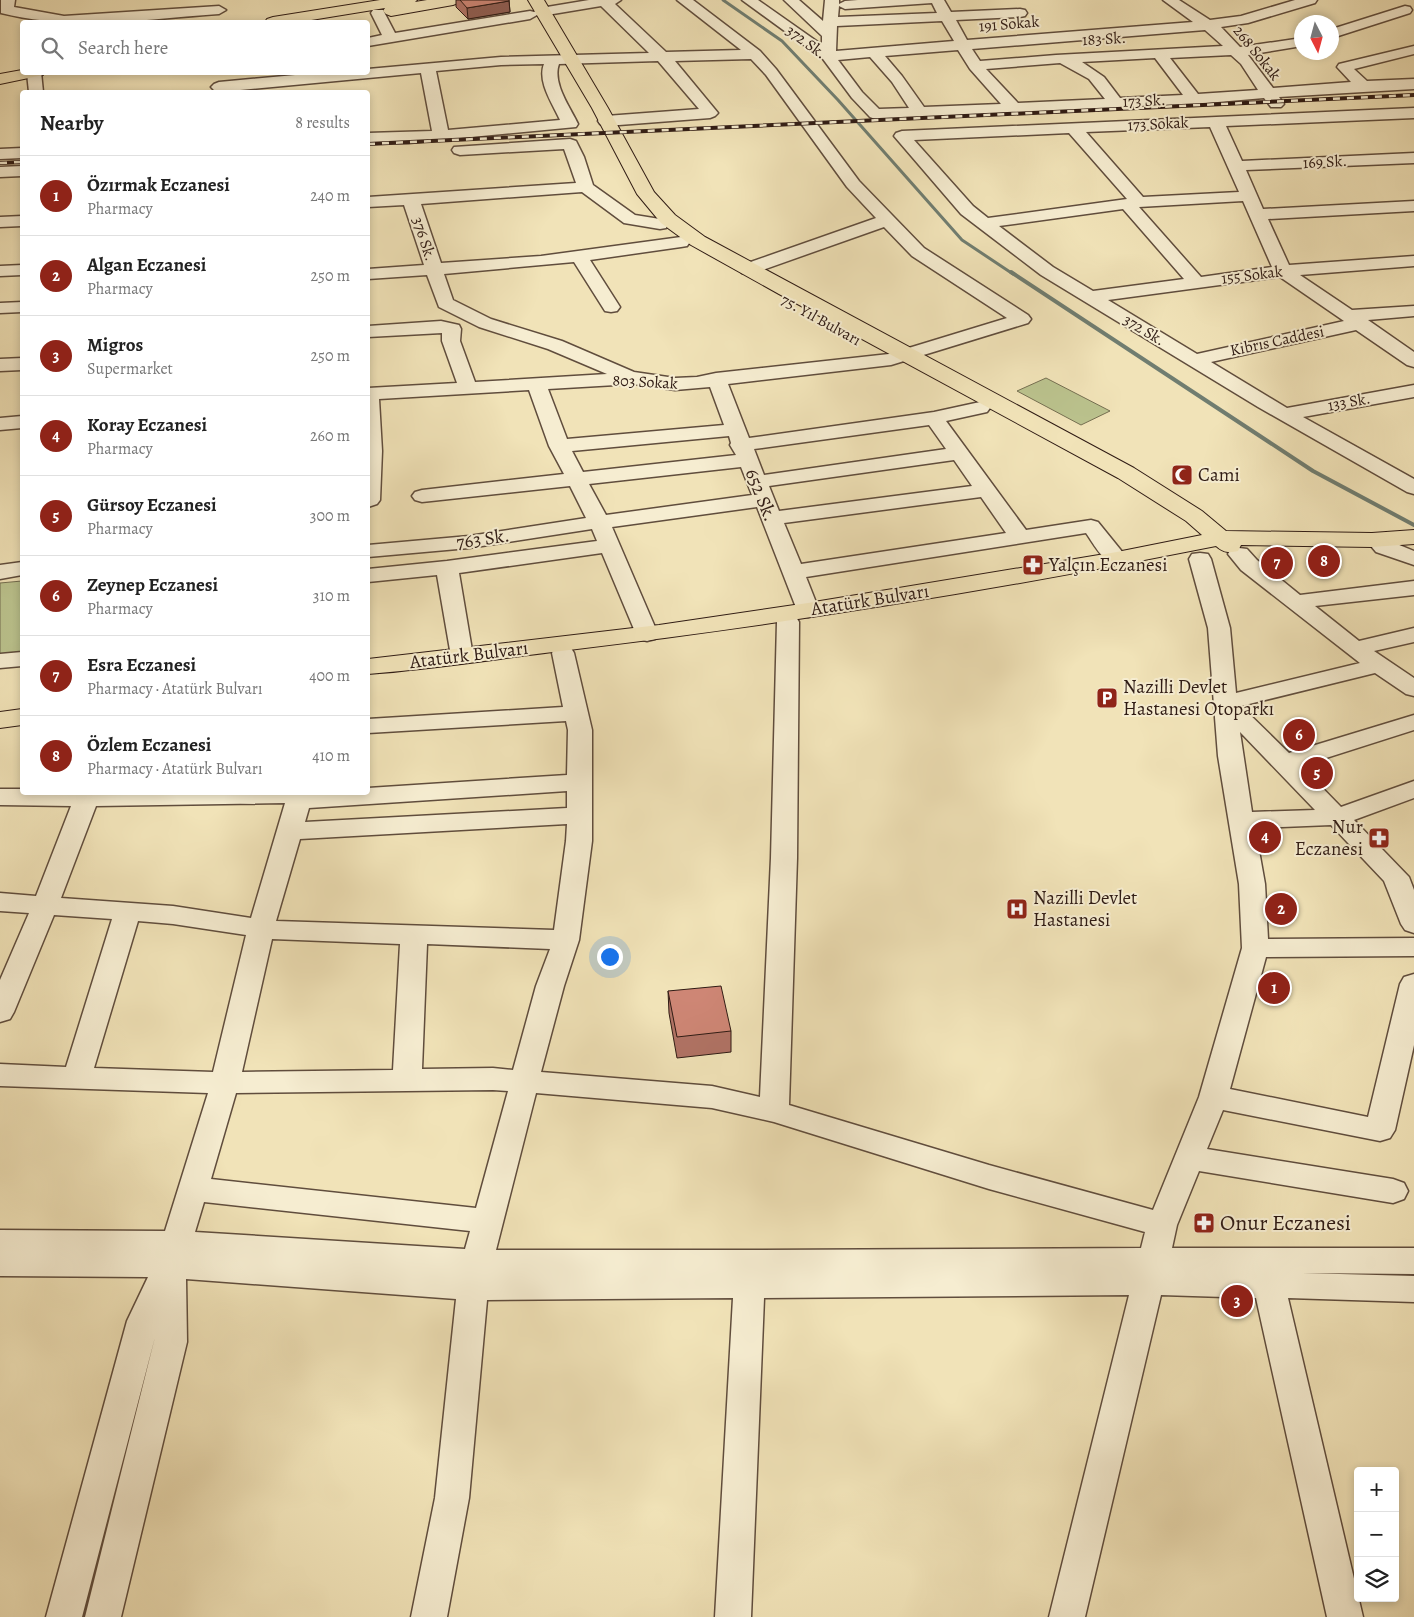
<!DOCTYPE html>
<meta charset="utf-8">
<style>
:root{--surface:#fff;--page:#f2f2f2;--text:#222;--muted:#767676;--line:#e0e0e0;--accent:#8f2418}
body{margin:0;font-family:Alegreya,serif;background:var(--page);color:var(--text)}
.controls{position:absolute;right:15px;bottom:15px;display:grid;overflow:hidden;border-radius:5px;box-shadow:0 2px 8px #0003}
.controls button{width:45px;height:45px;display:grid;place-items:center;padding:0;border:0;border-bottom:1px solid var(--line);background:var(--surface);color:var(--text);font:25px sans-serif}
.compass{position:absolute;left:1294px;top:15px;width:45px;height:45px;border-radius:50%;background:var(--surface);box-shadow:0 2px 8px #0003;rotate:174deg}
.you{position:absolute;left:609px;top:956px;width:18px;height:18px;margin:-12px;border:4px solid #fff;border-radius:50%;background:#1a73e8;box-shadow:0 0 0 8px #1a73e833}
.badge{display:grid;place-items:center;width:32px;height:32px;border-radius:50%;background:var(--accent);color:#fff;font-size:16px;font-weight:700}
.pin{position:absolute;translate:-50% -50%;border:2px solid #fff;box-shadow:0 1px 5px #0006}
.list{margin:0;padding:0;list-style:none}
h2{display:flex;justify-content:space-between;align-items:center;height:65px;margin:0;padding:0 20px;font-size:21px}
h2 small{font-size:16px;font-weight:400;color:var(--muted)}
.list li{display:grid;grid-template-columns:32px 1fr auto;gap:15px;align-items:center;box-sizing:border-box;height:80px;padding:0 20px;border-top:1px solid var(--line)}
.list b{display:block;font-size:19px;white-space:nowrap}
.list p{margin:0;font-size:16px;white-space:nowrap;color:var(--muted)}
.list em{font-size:16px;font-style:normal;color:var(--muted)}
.icon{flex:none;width:28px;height:28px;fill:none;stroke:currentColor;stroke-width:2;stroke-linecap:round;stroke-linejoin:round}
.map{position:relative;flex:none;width:1414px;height:1617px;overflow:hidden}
.search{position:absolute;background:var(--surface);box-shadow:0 2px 8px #0003;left:20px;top:20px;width:350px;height:55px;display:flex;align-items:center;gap:12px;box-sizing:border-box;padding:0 18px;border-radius:5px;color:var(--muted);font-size:19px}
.panel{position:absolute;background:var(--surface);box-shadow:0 2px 8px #0003;left:20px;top:90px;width:350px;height:705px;border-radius:5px}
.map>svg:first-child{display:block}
.green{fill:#bbc38e;stroke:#756f51}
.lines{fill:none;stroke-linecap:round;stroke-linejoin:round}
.stream-far1{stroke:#707d70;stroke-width:3}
.stream{stroke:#707d70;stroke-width:4}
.minor-casing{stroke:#604d3d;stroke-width:3}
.major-casing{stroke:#2f1b14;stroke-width:2}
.highway-casing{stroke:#2f1b14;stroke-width:2}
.minor{fill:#f6edd1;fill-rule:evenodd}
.major{fill:#f1e3b8;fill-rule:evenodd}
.highway{fill:#f1e3b8;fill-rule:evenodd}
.rail-casing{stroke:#2f1b14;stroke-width:4}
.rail{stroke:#f6edd1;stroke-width:2.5;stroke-dasharray:7;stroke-linecap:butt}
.wall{fill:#b17365;stroke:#2f1b14}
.shaded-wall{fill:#905e52;stroke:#2f1b14}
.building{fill:#ce8675;stroke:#2f1b14}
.labels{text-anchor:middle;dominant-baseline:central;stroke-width:4;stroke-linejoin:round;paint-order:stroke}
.far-street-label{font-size:16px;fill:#2f1b14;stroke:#f6edd1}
.poi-label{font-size:19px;fill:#2f1b14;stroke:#f6edd1;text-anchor:start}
.street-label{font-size:19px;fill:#2f1b14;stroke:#f6edd1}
.near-poi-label{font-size:22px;fill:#2f1b14;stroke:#f6edd1;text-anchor:start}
</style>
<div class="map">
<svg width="1414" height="1617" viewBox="0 0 1414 1617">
<rect width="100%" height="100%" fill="#f1e3b8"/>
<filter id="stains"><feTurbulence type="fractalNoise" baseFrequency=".004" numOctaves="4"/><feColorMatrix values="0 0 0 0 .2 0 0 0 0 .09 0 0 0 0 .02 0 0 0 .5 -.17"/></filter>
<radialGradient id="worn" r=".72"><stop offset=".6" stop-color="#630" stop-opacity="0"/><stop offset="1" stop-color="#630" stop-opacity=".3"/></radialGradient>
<!-- green -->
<g class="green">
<polygon points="1046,378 1110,411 1081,425 1017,391"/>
<polygon points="22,581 22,654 0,656 0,583"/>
</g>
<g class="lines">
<!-- stream-far1 -->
<polyline class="stream-far1" points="723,0 782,41 838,100 962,240 1013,274"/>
<!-- stream -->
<polyline class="stream" points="1011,272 1313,471 1414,525"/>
<!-- minor casing -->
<g class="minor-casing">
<g id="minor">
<path d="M1 0H15L14 7 64 16 219 6 226 10 219 14C147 19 72 31 1 13Z"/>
<path d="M589 0H621L615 4 666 52 741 50 677 0H693L760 51 776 69 859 181 924 248 1028 315 1031 319 1028 323 891 365 728 384 749 438 934 412 980 402 987 404 990 408 987 412 946 421 1026 530 1091 520 1098 522 1128 559 1125 564C1105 568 1096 547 1086 533L806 577 819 610 816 615 808 617 800 615 797 610 757 507 612 527 658 634 655 639 647 641 639 639 636 634 602 553 459 573 473 656 470 661 462 663 454 661 451 656 437 575 368 582V569L447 561 597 541 592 529 469 548 368 557V545L469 536 586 518 570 486 422 502 415 500 412 496 415 492 422 490 564 474 549 446 529 390 379 399 382 451 380 500 377 504 368 507V388L457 383 442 341V333L368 337V326L441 321 459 325 461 329 460 341 475 382 607 374 548 349 479 327 439 307 427 275 368 279V269L424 265 404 205 368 207V197L576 183 564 149 460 155 454 153 452 150 454 147 570 139 576 141 584 157 593 185 635 215 666 220 668 224 666 228 660 229 624 223 582 192 421 204 441 263 541 256 681 237 687 238 690 242 687 246 681 247 590 260 620 307 617 311 611 312 605 311 574 262 444 274 453 300 491 319 562 341 634 372 675 378 697 377 716 373 889 354 1007 318 912 256 884 227 754 273 748 274 742 273 739 269 742 265 876 218 847 187 766 75 751 59 675 61 718 113 715 116 710 118 606 126 600 124 598 121 600 118 606 116 699 109 658 61 559 64C552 83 570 107 578 124L576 127 409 143H368V133L432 131 421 73 219 92 214 90 211 87 214 84 219 82 328 72H368V69L501 57 649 53 601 6 541 16 537 15 530 19 368 46V38L382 35 371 13 373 10H383L395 33 530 11 534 12 541 8ZM544 64C537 82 553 104 560 120L448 130 436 71 501 65ZM633 384 675 390 710 387 724 425 567 439 548 389ZM929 425 946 449 764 475 754 449ZM729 436 731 443 730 445 736 455 583 472 572 451ZM954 460 972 486 779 511 769 486ZM741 467 752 495 606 515 589 484ZM981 497 1006 533 801 564 784 523Z"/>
<path d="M742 0H758L822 45V36L784 0H799L823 21 825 0H839V4L845 1 858 0H944L951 12 1020 9 1025 10 1027 13 1025 16 1020 17 956 20 967 40 1193 22 1163 0H1179L1210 20 1241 16 1295 0H1317L1315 3 1248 23 1221 27 1240 47 1302 38V46L1248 55 1273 88 1351 82 1337 67 1339 64 1414 46V54L1354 69 1367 81 1414 79V89L1279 97 1284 104 1281 107H1271L1264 98 1183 105 875 119 870 117 852 98 823 59ZM932 3 937 13 838 17 839 6 845 9ZM942 21 954 41 836 51 837 26ZM1205 30 1223 46 1056 55 980 61 972 49ZM958 50 970 69 1001 104 924 107 902 76 885 56ZM1231 55 1241 64 1258 90 1198 94 1170 58ZM870 57 892 82 909 108 879 109 862 92 838 60ZM1155 58 1183 95 1120 98 1104 77 1082 62ZM1060 63 1089 79 1105 99 1018 103 986 69Z"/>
<polygon points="1405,6 1410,7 1412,10 1410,13 1332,38 1332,29"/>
<polygon points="27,73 41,72 43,92 29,92"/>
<path d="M1414 108V118L1226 126 1242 161 1414 153V163L1246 170 1263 209 1414 201V211L1268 219 1289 265 1414 256V266L1300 275 1352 310 1414 306V316L1368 320 1414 352V367L1407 365 1356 330 1211 362 1287 408 1414 385V397L1303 417 1414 479V494L1407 492 1258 407 1041 275 961 214 894 136 896 133 902 131ZM1210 127 1239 192 1143 197 1086 132ZM1069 133 1127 199 988 218 973 206 914 140ZM1243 201 1272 267 1201 277 1139 207ZM1123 209 1184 279 1093 291 1053 267 999 226ZM1280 277 1344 321 1197 354 1108 300Z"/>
<polygon points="22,148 22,158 0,159 0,149"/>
<polygon points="22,166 22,176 0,177 0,167"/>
<polygon points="22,216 22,226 0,227 0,217"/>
<polygon points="22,265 22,275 0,276 0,266"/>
<polygon points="22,302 22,312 0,313 0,303"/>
<polygon points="22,358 22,370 0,371 0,359"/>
<polygon points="22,416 22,428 0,430 0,418"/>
<polygon points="1377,534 1385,535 1392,542 1414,551 1414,565 1376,552 1366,540 1369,535"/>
<path d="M1239 548 1247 549 1257 560 1300 595 1414 581V595L1315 606 1359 641 1414 628V642L1374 651 1414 678V696L1406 694 1375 673 1241 706 1289 753 1414 715V730L1301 766 1341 807 1414 781V798L1354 820 1409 877 1414 890V933L1405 930 1401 924 1384 881 1331 825 1255 828 1265 884 1268 939 1414 938V956L1266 957 1230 1089 1368 1117 1400 984 1404 977 1414 974V1045L1395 1130 1390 1138 1380 1141 1223 1110 1207 1149 1393 1179 1404 1183 1408 1191 1404 1199 1393 1203 1199 1171 1177 1225 1172 1248H1414V1274L1302 1273 1414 1276V1302L1288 1298 1363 1617H1327L1256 1298 1161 1295 1085 1617H1049L1129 1295 764 1298 751 1617H715L733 1298 487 1300 469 1498 447 1617H411L435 1498 456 1299 186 1279 187 1342 121 1617H85L155 1337 82 1617H46L127 1321 148 1277 0 1276V1230L165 1231 208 1093 0 1086V1064L66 1067 112 919 54 915 14 1012 10 1019 0 1022V980L29 913 0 911V893L36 896 71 806 0 805V789H22V792H368V788L567 775 568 730 566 721 368 733V719L563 707 552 653 555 648 563 646 571 648 574 653 592 730V841L579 940 564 986 541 1072 712 1086 760 1097 771 858 777 622 780 617 788 615 796 617 799 622 797 858 789 1105 989 1165 1153 1210 1199 1097 1242 948 1239 884 1218 756 1208 628 1189 559 1192 554 1200 553 1208 554 1211 559 1230 628 1236 693 1360 663 1241 570 1228 554 1231 549ZM1240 732 1315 810 1252 812ZM567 791V808L305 822 309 808ZM285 803 251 918 173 906 61 898 96 806ZM567 824 566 841 554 930 276 921 300 839ZM138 921 173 924 246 935 213 1072 94 1068ZM272 939 400 944 393 1070 242 1072ZM427 944 550 949 536 986 513 1070 493 1068 422 1069ZM493 1090 508 1091 476 1208 211 1179 236 1093ZM536 1093 712 1108 774 1122 989 1189 1145 1232 1141 1248 750 1250H496ZM204 1202 470 1231 465 1249 195 1232Z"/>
<polygon points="22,562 22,575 0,579 0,565"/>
<polygon points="22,652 22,666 0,668 0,654"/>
</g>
</g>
<!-- major casing -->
<g class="major-casing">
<g id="major">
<path d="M528 0H544L608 108 654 192 675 215 705 237 1134 468 1202 511 1226 531 1372 533 1414 530V544L1372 547 1241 545 1238 551C1229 553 1224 553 1216 546 1002 589 785 624 569 650 502 658 435 669 368 674V659L659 625 808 603 1117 552 1202 535 1186 521 1118 478 779 294 691 245 661 223 637 194 592 108Z"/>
<polygon points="22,709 22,725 0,728 0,712"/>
</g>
</g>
<!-- highway casing -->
<g class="highway-casing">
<g id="highway">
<polygon points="380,0 417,0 415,2 427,0 461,0 458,3 453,5 391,16 386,14 383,11 385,8 299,22 265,22 267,19 273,17"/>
<polygon points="22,70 22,72 45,72 43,75 0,84 0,74"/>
</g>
</g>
<!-- minor -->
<use href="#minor" class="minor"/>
<!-- major -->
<use href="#major" class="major"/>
<!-- highway -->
<use href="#highway" class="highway"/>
<!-- rail casing -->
<g class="rail-casing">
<g id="rail">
<polyline points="368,144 1414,95"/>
<polyline points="0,163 22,162"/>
</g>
</g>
<!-- rail -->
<use href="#rail" class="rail"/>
</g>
<!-- wall -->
<g class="wall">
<polygon points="456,0 509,0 510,12 468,19 456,7"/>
<polygon points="668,991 731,1031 731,1052 677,1058 669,1013"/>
</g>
<!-- shaded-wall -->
<polygon class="shaded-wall" points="509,1 510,12 468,19 467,8"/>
<!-- building -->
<g class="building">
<polygon points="460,0 509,0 509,1 467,8"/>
<polygon points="721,986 731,1031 677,1037 668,991"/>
</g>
<!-- icons -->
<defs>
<g id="mosque-square" transform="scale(1.125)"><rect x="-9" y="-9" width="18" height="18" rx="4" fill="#8f2418" stroke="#f6edd1"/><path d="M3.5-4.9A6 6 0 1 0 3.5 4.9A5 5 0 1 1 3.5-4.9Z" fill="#fff"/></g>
<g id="pharmacy-square" transform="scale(1.125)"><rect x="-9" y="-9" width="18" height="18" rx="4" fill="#8f2418" stroke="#f6edd1"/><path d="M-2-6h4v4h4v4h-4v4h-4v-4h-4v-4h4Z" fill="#fff"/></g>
<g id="parking-square" transform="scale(1.125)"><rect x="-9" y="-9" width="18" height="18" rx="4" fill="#8f2418" stroke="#f6edd1"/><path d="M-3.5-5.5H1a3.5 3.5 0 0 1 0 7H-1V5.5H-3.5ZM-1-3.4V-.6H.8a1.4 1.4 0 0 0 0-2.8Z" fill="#fff"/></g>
<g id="hospital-square" transform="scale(1.125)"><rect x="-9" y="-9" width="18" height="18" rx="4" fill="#8f2418" stroke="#f6edd1"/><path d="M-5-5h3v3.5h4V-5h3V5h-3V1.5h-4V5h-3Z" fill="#fff"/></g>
</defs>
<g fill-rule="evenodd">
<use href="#mosque-square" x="1182" y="475"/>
<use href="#pharmacy-square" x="1033" y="565"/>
<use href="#parking-square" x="1107" y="698"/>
<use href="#pharmacy-square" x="1379" y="838"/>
<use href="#hospital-square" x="1017" y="909"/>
<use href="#pharmacy-square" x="1204" y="1223"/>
</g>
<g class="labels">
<!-- far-street labels -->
<g class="far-street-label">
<text transform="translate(1009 24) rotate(-5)">191 Sokak</text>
<text transform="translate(1104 39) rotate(-3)">183 Sk.</text>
<text transform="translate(806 42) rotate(36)">372 Sk.</text>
<text transform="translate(1257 53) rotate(51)">268 Sokak</text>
<text transform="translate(1144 101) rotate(-3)">173 Sk.</text>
<text transform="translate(1158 124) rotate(-3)">173 Sokak</text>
<text transform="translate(1325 162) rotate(-3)">169 Sk.</text>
<text transform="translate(424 239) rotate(72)">376 Sk.</text>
<text transform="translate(1252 275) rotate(-7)">155 Sokak</text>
<text transform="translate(821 320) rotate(29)">75. Yıl Bulvarı</text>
<text transform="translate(1144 330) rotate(31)">372 Sk.</text>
<text transform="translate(1277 341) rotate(-12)">Kıbrıs Caddesi</text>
<text transform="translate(645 382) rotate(3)">803 Sokak</text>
<text transform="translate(1349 402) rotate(-10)">133 Sk.</text>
</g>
<!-- poi labels -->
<g class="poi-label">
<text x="1198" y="475">Cami</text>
<text x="1049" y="565">Yalçın Eczanesi</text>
<text x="1123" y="687">Nazilli Devlet<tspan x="1123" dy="22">Hastanesi Otoparkı</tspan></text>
<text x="1363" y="827" text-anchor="end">Nur<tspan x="1363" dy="22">Eczanesi</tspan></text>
<text x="1033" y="898">Nazilli Devlet<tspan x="1033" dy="22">Hastanesi</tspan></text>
</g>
<!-- street labels -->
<g class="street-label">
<text transform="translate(761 495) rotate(68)">652 Sk.</text>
<text transform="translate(483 539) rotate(-8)">763 Sk.</text>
<text transform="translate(870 600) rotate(-9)">Atatürk Bulvarı</text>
<text transform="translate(469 655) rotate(-7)">Atatürk Bulvarı</text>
</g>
<!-- near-poi labels -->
<g class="near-poi-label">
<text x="1220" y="1223">Onur Eczanesi</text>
</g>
</g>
<rect width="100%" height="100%" filter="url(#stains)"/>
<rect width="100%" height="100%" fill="url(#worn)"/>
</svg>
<div class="controls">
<button>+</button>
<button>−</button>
<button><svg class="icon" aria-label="layers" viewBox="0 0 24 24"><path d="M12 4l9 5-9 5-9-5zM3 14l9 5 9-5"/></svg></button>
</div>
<svg class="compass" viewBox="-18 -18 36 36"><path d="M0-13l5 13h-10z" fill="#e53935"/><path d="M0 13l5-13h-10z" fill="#767676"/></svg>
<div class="you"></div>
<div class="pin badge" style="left:1274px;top:988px">1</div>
<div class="pin badge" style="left:1281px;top:909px">2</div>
<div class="pin badge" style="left:1237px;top:1301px">3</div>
<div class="pin badge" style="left:1265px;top:837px">4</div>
<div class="pin badge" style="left:1317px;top:773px">5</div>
<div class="pin badge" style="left:1299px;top:735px">6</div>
<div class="pin badge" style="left:1277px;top:563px">7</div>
<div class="pin badge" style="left:1324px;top:561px">8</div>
<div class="search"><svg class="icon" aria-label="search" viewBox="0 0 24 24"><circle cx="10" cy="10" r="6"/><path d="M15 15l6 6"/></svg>Search here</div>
<section class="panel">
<h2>Nearby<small>8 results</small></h2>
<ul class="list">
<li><span class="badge">1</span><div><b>Özırmak Eczanesi</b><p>Pharmacy</p></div><em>240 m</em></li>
<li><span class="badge">2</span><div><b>Algan Eczanesi</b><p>Pharmacy</p></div><em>250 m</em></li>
<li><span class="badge">3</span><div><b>Migros</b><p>Supermarket</p></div><em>250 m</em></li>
<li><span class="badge">4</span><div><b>Koray Eczanesi</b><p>Pharmacy</p></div><em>260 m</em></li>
<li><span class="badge">5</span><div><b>Gürsoy Eczanesi</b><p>Pharmacy</p></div><em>300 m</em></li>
<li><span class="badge">6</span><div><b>Zeynep Eczanesi</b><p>Pharmacy</p></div><em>310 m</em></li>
<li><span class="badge">7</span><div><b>Esra Eczanesi</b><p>Pharmacy · Atatürk Bulvarı</p></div><em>400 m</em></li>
<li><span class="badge">8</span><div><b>Özlem Eczanesi</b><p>Pharmacy · Atatürk Bulvarı</p></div><em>410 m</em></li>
</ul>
</section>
</div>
